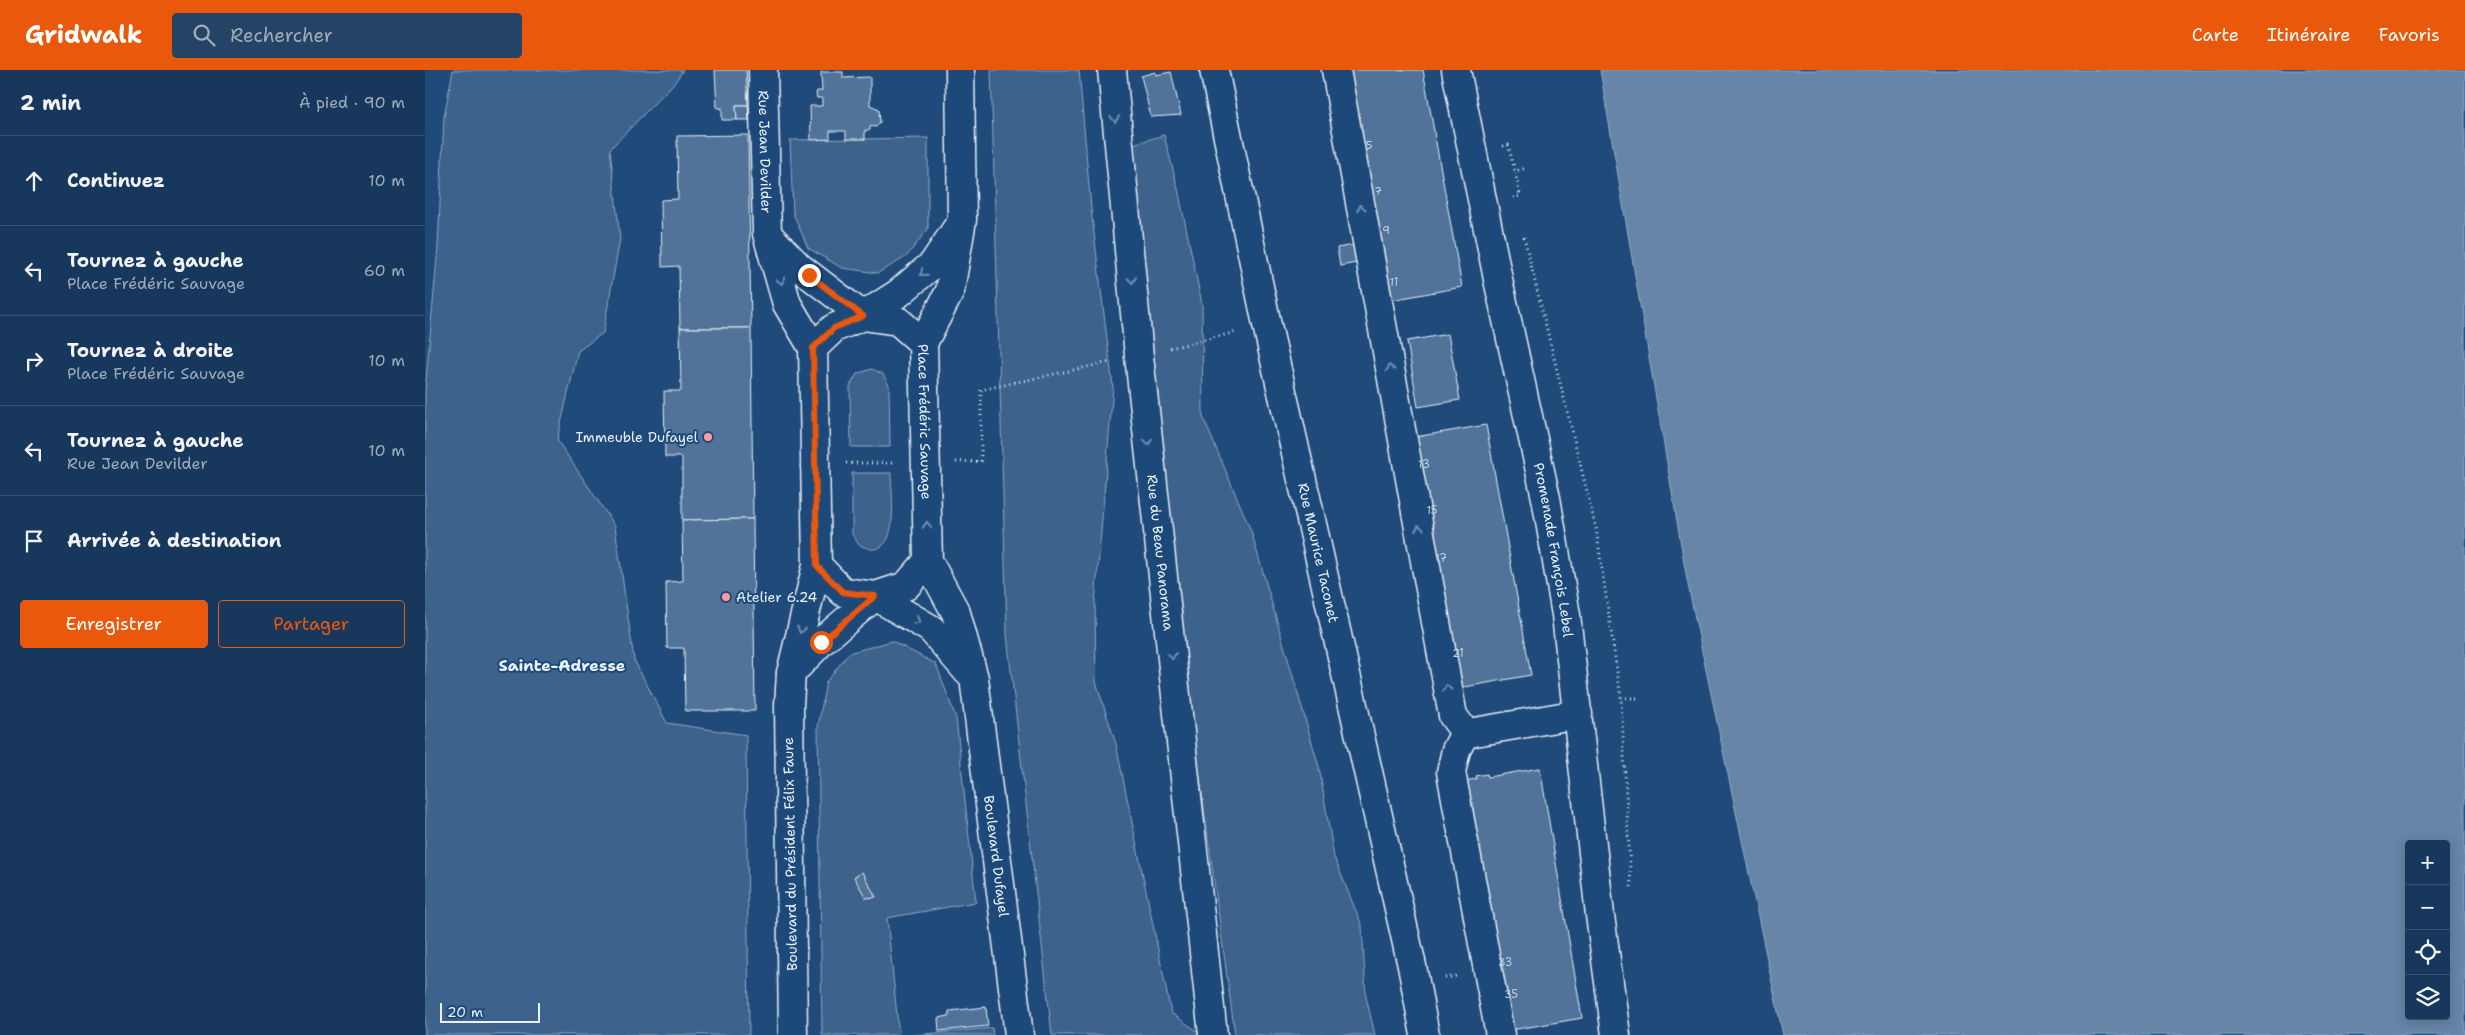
<!DOCTYPE html>
<html lang="fr">
<meta charset="utf-8">
<style>
:root{--surface:#17385c;--page:#244365;--text:#f1f3f6;--muted:#9eacbb;--line:#365272;--accent:#ea580c}
body{margin:0;font-family:"Shantell Sans",sans-serif;background:var(--page);color:var(--text)}
.controls{position:absolute;right:15px;bottom:15px;display:grid;overflow:hidden;border-radius:5px;box-shadow:0 2px 12px #0003}
.controls button{width:45px;height:45px;display:grid;place-items:center;padding:0;border:0;border-bottom:1px solid var(--line);background:var(--surface);color:var(--text);font:25px sans-serif}
.scale{position:absolute;left:15px;bottom:12px;width:100px;box-sizing:border-box;padding-left:5px;border:2px solid #e8f1f8;border-top:0;font-size:14px;line-height:18px;white-space:nowrap;color:#e8f1f8;-webkit-text-stroke:4px #1f4a7a;paint-order:stroke}
.stop{position:absolute;width:15px;height:15px;margin:-11px;border:4px solid #ea580c;border-radius:50%;background:#fff}
.stop.end{background:#ea580c;border-color:#fff;box-shadow:0 1px 5px #0008}
.list{margin:0;padding:0;list-style:none}
h2{display:flex;justify-content:space-between;align-items:center;height:65px;margin:0;padding:0 20px;font-size:21px}
h2 small{font-size:16px;font-weight:400;color:var(--muted)}
.list li{display:grid;grid-template-columns:32px 1fr auto;gap:15px;align-items:center;box-sizing:border-box;height:90px;padding:0 20px;border-top:1px solid var(--line)}
.list b{display:block;font-size:19px;white-space:nowrap}
.list p{margin:0;font-size:16px;white-space:nowrap;color:var(--muted)}
.list em{font-size:16px;font-style:normal;color:var(--muted)}
.actions{display:flex;gap:10px;padding:15px 20px}
.actions a{flex:1;padding:11px 0;border:1px solid var(--accent);border-radius:5px;text-align:center;font-size:18px;color:var(--accent)}
.actions .main{background:var(--accent);color:#fff}
.icon{flex:none;width:28px;height:28px;fill:none;stroke:currentColor;stroke-width:2;stroke-linecap:round;stroke-linejoin:round}
.map{position:relative;flex:none;width:2040px;height:965px;overflow:hidden}
header{display:flex;align-items:center;gap:30px;box-sizing:border-box;height:70px;padding:0 25px;background:var(--accent);color:#fff}
header strong{font-size:24px}
nav{display:flex;gap:28px;margin-inline-start:auto;font-size:18px}
.search{width:350px;height:45px;background:var(--page);display:flex;align-items:center;gap:12px;box-sizing:border-box;padding:0 18px;border-radius:5px;color:var(--muted);font-size:19px}
main{display:flex}
aside{flex:1;background:var(--surface)}
.map>svg:first-child{display:block}
.green{fill:#3c628c;stroke:#92aac2}
.water{fill:#6685a7;stroke:#9ab0c7;fill-rule:evenodd}
.building{fill:#517399;stroke:#e8f1f8}
.lines{fill:none;stroke-linecap:round;stroke-linejoin:round}
.minor-casing{stroke:#e8f1f8;stroke-width:31}
.path{stroke:#e8f1f8;stroke-width:3;stroke-dasharray:1 4;stroke-linecap:butt}
.minor{stroke:#1f4a7a;stroke-width:28}
.oneway{stroke:#6f8dac}
.route{stroke:#ea580c;stroke-width:6}
.poi-dot{fill:#ff9aa2;stroke:#1f4a7a;stroke-width:2}
.labels{text-anchor:middle;dominant-baseline:central;stroke-width:4;stroke-linejoin:round;paint-order:stroke}
.number-label{font-size:11px;fill:#c2d2e0}
.street-label{font-size:14px;fill:#e8f1f8;stroke:#1f4a7a}
.poi-label{font-size:14px;fill:#e8f1f8;stroke:#1f4a7a;text-anchor:end}
.quarter-label{font-size:16px;font-weight:bold;fill:#e8f1f8;stroke:#1f4a7a}
</style>
<header>
<strong>Gridwalk</strong>
<div class="search"><svg class="icon" aria-label="search" viewBox="0 0 24 24"><circle cx="10" cy="10" r="6"/><path d="M15 15l6 6"/></svg>Rechercher</div>
<nav><a>Carte</a><a>Itinéraire</a><a>Favoris</a></nav>
</header>
<main>
<aside>
<h2>2 min<small>À pied · 90 m</small></h2>
<ul class="list">
<li><svg class="icon" aria-label="ahead" viewBox="0 0 24 24"><path d="M12 20V5M6 11l6-6 6 6"/></svg><div><b>Continuez</b></div><em>10 m</em></li>
<li><svg class="icon" aria-label="left" viewBox="0 0 24 24"><path d="M17 20v-9H6M10 6l-5 5 5 5"/></svg><div><b>Tournez à gauche</b><p>Place Frédéric Sauvage</p></div><em>60 m</em></li>
<li><svg class="icon" aria-label="right" viewBox="0 0 24 24"><path d="M7 20v-9h11M14 6l5 5-5 5"/></svg><div><b>Tournez à droite</b><p>Place Frédéric Sauvage</p></div><em>10 m</em></li>
<li><svg class="icon" aria-label="left" viewBox="0 0 24 24"><path d="M17 20v-9H6M10 6l-5 5 5 5"/></svg><div><b>Tournez à gauche</b><p>Rue Jean Devilder</p></div><em>10 m</em></li>
<li><svg class="icon" aria-label="arrive" viewBox="0 0 24 24"><path d="M6 21V4h12l-3 4 3 4H6"/></svg><div><b>Arrivée à destination</b></div></li>
</ul>
<div class="actions"><a class="main">Enregistrer</a><a>Partager</a></div>
</aside>
<div class="map">
<svg width="2040" height="965" viewBox="0 0 2040 965">
<rect width="100%" height="100%" fill="#1f4a7a"/>
<filter id="ink" filterUnits="userSpaceOnUse"><feTurbulence type="fractalNoise" baseFrequency=".02" numOctaves="2"/><feDisplacementMap in="SourceGraphic" scale="10" xChannelSelector="R" yChannelSelector="G"/><feConvolveMatrix kernelMatrix="1 2 1 2 8 2 1 2 1" color-interpolation-filters="sRGB"/></filter>
<g filter="url(#ink)">
<!-- green -->
<g class="green">
<polygon points="28,0 258,0 250,12 185,79 195,169 178,263 153,281 132,370 190,456 209,590 242,653 321,665 324,965 0,965 0,321 13,177 19,47"/>
<polygon points="566,0 654,0 666,139 688,317 670,533 671,612 691,674 746,943 778,965 627,965 582,565"/>
<polygon points="739,65 753,119 777,234 778,347 826,461 894,697 909,787 937,856 941,927 950,965 810,965 757,577 705,75"/>
<polygon points="503,68 503,159 481,187 453,203 417,198 383,178 368,143 365,70"/>
<polygon points="447,299 458,304 464,315 465,377 426,377 425,316 432,304"/>
<path d="M427 403H466C466 421 475 477 449 479 445 480 438 476 434 475L427 464Z"/>
<polygon points="467,571 511,594 531,648 551,832 462,848 474,965 397,965 393,657 401,612 424,583"/>
<polygon points="567,958 568,965 488,965"/>
</g>
<!-- water -->
<path class="water" d="M1175 0H2040V965H1358L1262 510ZM1984 774H2021V946H1984Z"/>
<!-- building -->
<g class="building">
<polygon points="290,0 321,0 323,35 311,35 312,50 297,50 297,38 292,38"/>
<polygon points="919,0 998,0 1037,217 961,231"/>
<polygon points="396,2 418,2 418,8 445,7 445,35 454,39 455,52 451,57 445,56 445,60 440,60 440,69 421,69 421,61 405,61 405,69 386,70 385,36 397,36 397,28 392,28 391,24 392,21 397,21"/>
<polygon points="730,2 731,5 746,2 756,45 726,47 716,6"/>
<polygon points="311,35 323,35 324,50 312,50"/>
<polygon points="323,65 326,258 255,258 254,196 237,197 236,130 253,129 252,66"/>
<polygon points="933,174 937,192 915,196 912,178"/>
<polygon points="255,258 326,258 328,449 257,450 257,387 240,387 239,321 256,321"/>
<polygon points="1023,264 1035,330 993,337 982,271"/>
<polygon points="1061,355 1106,605 1029,619 984,368"/>
<polygon points="328,449 330,641 260,641 259,578 242,578 241,512 258,511 257,450"/>
<polygon points="1115,698 1157,948 1080,961 1039,711 1052,709 1051,706 1062,704 1063,707"/>
<polygon points="437,802 451,827 441,828 429,807"/>
<polygon points="561,937 563,956 514,961 513,948 524,946 524,941"/>
</g>
<g class="lines">
<!-- minor casing -->
<g class="minor-casing">
<g id="minor">
<path id="s1" d="M338 0 342 164 362 234 388 278"/>
<path id="s2" d="M687 0 714 286 788 965"/>
<path id="s3" d="M789 0 842 255 987 896 1000 965"/>
<polyline points="911,0 1028,646 1037,658 1044,663 1153,644"/>
<path id="s4" d="M1031 0 1074 214 1121 428 1141 545 1175 845 1191 965"/>
<polyline points="344,166 374,197 438,246 474,223 508,194 532,158"/>
<polyline points="498,273 525,221 537,150 535,0"/>
<path id="s5" d="M503 491 531 543 549 608 594 965"/>
<polyline points="366,603 396,572 450,526 506,559 543,602"/>
<polyline points="1041,661 1031,680 1026,702 1075,965"/>
<path id="s6" d="M368 965 364 635 366 603 392 495 388 278 409 258 438 246 473 251 498 273 503 491 481 516 450 526 418 522 392 495"/>
</g>
</g>
<!-- path -->
<g class="path">
<polyline points="1078,76 1083,75 1090,101 1102,98"/>
<polyline points="1088,128 1095,126 1090,101"/>
<polyline points="1099,167 1171,458 1196,628 1206,817"/>
<polyline points="745,278 812,262"/>
<polyline points="531,392 556,391 556,320 685,292"/>
<polyline points="421,393 470,393"/>
<polyline points="1196,628 1215,628"/>
<polyline points="1020,908 1032,906"/>
</g>
<!-- minor -->
<use href="#minor" class="minor"/>
</g>
<!-- one-way arrows -->
<defs><path id="oneway-chevron" d="M-2-3.5L2.5 0L-2 3.5" fill="none" stroke-width="1.6" stroke-linecap="round" stroke-linejoin="round" transform="scale(1.25)"/></defs>
<g class="oneway">
<use href="#oneway-chevron" transform="translate(690 49) rotate(85)"/>
<use href="#oneway-chevron" transform="translate(936 138) rotate(-100)"/>
<use href="#oneway-chevron" transform="translate(498 203) rotate(140)"/>
<use href="#oneway-chevron" transform="translate(707 210) rotate(84)"/>
<use href="#oneway-chevron" transform="translate(356 211) rotate(74)"/>
<use href="#oneway-chevron" transform="translate(965 298) rotate(-100)"/>
<use href="#oneway-chevron" transform="translate(723 372) rotate(84)"/>
<use href="#oneway-chevron" transform="translate(502 455) rotate(-92)"/>
<use href="#oneway-chevron" transform="translate(994 458) rotate(-100)"/>
<use href="#oneway-chevron" transform="translate(492 551) rotate(30)"/>
<use href="#oneway-chevron" transform="translate(376 560) rotate(104)"/>
<use href="#oneway-chevron" transform="translate(747 586) rotate(84)"/>
<use href="#oneway-chevron" transform="translate(1022 618) rotate(-100)"/>
</g>
</g>
<g class="lines" filter="url(#ink)">
<!-- route -->
<polyline class="route" points="384,205 438,246 409,258 388,278 392,496 418,522 450,526 396,572"/>
</g>
<!-- markers -->
<g class="poi-dot">
<circle cx="283" cy="367" r="5"/>
<circle cx="301" cy="527" r="5"/>
</g>
<g class="labels">
<!-- number labels -->
<g class="number-label">
<text x="944" y="75">5</text>
<text x="953" y="121">7</text>
<text x="961" y="160">9</text>
<text x="969" y="212">11</text>
<text x="999" y="394">13</text>
<text x="1007" y="440">15</text>
<text x="1016" y="488">17</text>
<text x="1033" y="583">21</text>
<text x="1080" y="892">33</text>
<text x="1086" y="924">35</text>
</g>
<!-- street labels -->
<g class="street-label">
<text stroke="none"><textPath href="#s1" startOffset="82">Rue Jean Devilder</textPath></text>
<text stroke="none"><textPath href="#s6" startOffset="898">Place Frédéric Sauvage</textPath></text>
<text stroke="none"><textPath href="#s4" startOffset="490">Promenade François Lebel</textPath></text>
<text stroke="none"><textPath href="#s2" startOffset="485">Rue du Beau Panorama</textPath></text>
<text stroke="none"><textPath href="#s3" startOffset="494">Rue Maurice Taconet</textPath></text>
<text transform="translate(365 784) rotate(-91)">Boulevard du Président Félix Faure</text>
<text stroke="none"><textPath href="#s5" startOffset="306">Boulevard Dufayel</textPath></text>
</g>
<!-- poi labels -->
<g class="poi-label">
<text x="273" y="367">Immeuble Dufayel</text>
<text x="311" y="527" text-anchor="start">Atelier 6.24</text>
</g>
<!-- quarter labels -->
<g class="quarter-label">
<text x="137" y="595">Sainte-Adresse</text>
</g>
</g>
</svg>
<div class="controls">
<button>+</button>
<button>−</button>
<button><svg class="icon" aria-label="locate" viewBox="0 0 24 24"><circle cx="12" cy="12" r="6"/><path d="M12 2v4M12 18v4M2 12h4M18 12h4"/></svg></button>
<button><svg class="icon" aria-label="layers" viewBox="0 0 24 24"><path d="M12 4l9 5-9 5-9-5zM3 14l9 5 9-5"/></svg></button>
</div>
<div class="scale">20 m</div>
<div class="stop" style="left:396px;top:572px"></div>
<div class="stop end" style="left:384px;top:205px"></div>
</div>
</main>
